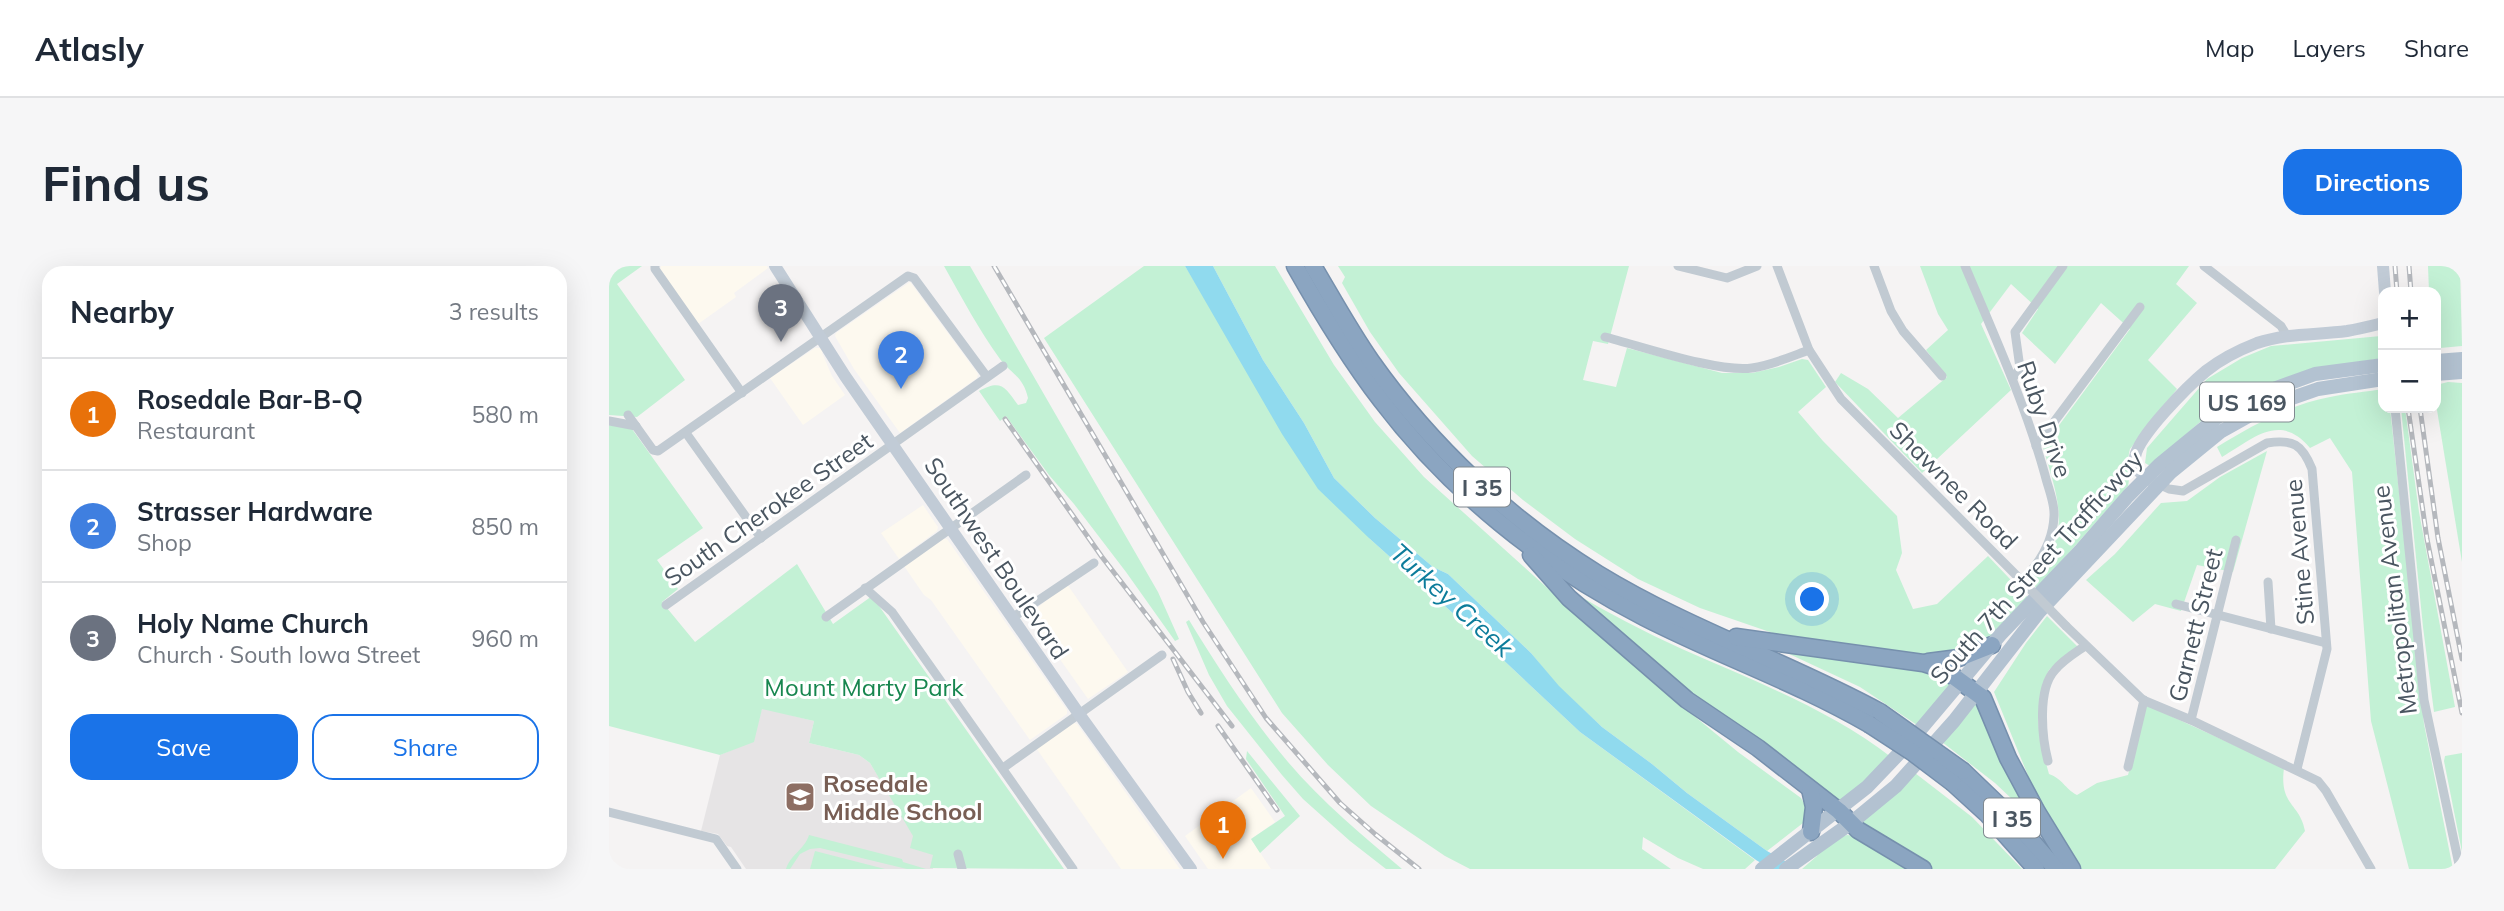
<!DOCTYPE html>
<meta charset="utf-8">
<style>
:root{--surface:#fff;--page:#f6f6f7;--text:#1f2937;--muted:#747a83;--line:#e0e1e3;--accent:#1a73e8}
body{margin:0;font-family:Mulish,sans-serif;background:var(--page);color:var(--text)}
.controls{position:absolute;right:21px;top:21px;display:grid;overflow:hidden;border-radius:14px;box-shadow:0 7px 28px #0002}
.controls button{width:63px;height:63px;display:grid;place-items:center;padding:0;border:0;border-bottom:2px solid var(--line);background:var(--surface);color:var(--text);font:35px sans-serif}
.you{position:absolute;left:1204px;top:334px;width:24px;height:24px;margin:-18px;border:5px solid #fff;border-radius:50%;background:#1a73e8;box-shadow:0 0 0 10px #1a73e833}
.badge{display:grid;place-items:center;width:46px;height:46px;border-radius:50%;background:var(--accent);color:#fff;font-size:23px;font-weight:700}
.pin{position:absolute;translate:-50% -58px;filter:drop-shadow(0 2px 4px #0008)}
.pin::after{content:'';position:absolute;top:37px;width:24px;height:21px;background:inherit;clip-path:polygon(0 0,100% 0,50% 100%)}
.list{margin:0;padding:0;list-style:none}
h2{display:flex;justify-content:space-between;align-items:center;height:91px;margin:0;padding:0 28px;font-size:30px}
h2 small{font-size:23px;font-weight:400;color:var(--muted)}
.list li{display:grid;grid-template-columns:46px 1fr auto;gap:21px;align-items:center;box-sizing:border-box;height:112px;padding:0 28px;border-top:2px solid var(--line)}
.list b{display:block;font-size:26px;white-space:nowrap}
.list p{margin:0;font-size:23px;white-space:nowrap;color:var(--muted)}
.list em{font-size:23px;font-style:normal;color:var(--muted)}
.actions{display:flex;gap:14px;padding:21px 28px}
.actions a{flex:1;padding:16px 0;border:2px solid var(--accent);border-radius:21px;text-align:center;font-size:24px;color:var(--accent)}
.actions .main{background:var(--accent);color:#fff}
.map{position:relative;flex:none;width:1853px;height:603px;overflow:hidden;border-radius:21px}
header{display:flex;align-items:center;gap:42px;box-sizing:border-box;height:98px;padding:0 35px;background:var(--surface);border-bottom:2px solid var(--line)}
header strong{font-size:33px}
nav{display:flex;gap:38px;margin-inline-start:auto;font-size:24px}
.intro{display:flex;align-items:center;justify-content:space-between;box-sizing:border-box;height:168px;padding:0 42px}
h1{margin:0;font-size:49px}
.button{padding:18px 32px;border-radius:21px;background:var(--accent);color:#fff;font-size:24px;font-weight:700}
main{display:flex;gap:42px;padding:0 42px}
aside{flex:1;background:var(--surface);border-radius:21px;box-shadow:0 7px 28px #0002}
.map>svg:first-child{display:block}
.commercial{fill:#fdf9ef}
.education{fill:#e6e4e5}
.green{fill:#c3f1d5}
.water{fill:#90daee}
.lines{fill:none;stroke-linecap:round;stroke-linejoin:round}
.motorway-casing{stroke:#7690ad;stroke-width:19}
.minor{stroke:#c1cad2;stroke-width:9}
.secondary{stroke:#c1cbd6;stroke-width:12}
.primary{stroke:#b3c2d1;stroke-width:14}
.motorway{stroke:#8ba5c1;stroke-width:16}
.rail-casing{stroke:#b5b8bd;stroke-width:5}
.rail{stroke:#fff;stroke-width:2.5;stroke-dasharray:8;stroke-linecap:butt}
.motorway-bridge-casing{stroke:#7690ad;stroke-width:19;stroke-linecap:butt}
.minor-bridge{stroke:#c1cad2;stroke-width:9}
.motorway-bridge{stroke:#8ba5c1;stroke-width:16}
.labels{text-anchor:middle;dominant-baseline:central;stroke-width:6;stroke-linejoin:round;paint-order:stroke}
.shield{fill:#fff;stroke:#808990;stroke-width:2}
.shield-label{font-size:23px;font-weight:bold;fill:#4a5661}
.street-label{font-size:24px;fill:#4a5661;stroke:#fff}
.park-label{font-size:24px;fill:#17864f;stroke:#fff}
.education-label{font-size:24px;font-weight:bold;fill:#785e54;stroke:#fff;text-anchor:start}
.water-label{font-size:26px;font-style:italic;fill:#0c7c9b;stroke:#fff}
</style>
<header>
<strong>Atlasly</strong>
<nav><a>Map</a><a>Layers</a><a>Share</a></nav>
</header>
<div class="intro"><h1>Find us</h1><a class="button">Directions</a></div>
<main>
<aside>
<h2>Nearby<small>3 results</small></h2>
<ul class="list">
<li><span class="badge" style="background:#e8710a">1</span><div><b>Rosedale Bar-B-Q</b><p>Restaurant</p></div><em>580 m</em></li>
<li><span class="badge" style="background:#3f7fe0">2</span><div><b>Strasser Hardware</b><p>Shop</p></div><em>850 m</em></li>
<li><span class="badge" style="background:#6b7280">3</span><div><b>Holy Name Church</b><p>Church · South Iowa Street</p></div><em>960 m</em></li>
</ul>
<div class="actions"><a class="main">Save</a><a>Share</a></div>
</aside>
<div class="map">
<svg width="1853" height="603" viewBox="0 0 1853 603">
<rect width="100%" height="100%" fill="#f5f3f3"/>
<!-- commercial -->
<g class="commercial">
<polygon points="52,0 158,0 159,2 125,27 127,31 89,58 51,4"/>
<polygon points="301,16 369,108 368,112 291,167 245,103 226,70 227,67"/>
<polygon points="206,82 212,82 215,85 213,87 223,110 236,129 194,159 161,112"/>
<polygon points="314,239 329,261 328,265 290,293 272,267"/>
<polygon points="333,273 338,273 458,444 458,448 421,474 322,334 315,329 295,300"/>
<polygon points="458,318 519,406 479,433 421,351 423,346"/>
<polygon points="465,457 468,458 571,603 512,603 427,482"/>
<polygon points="642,522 666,556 642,573 662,603 599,603 576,570"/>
</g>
<!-- education -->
<polygon class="education" points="153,442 205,455 200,477 250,489 261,497 305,570 324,588 324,603 137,603 122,581 118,580 109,568 92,565 111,489 144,475"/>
<!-- green -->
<g class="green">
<polygon points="0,0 33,0 8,18 76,114 28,151 0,149"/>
<path d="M335 0H361L549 326 570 373 566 375 517 306 465 238 440 209 397 150 391 155 370 125C392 113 396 121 409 139L417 137 419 132C414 110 402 108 391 93 370 64 353 32 335 0Z"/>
<polygon points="535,0 576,0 608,52 761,273 856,358 971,466 1146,594 1136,603 1094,603 1069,592 1034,571 1033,583 1062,603 861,603 836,590 762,540 719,499 673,447 435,72"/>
<polygon points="604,0 666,0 725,99 766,156 815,211 1034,408 1129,486 1192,532 1198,543 1194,557 1158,585 1078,527 1043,498 993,461 949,420 922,387 839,308 824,301 766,252 725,212 695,157 654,94"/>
<polygon points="729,0 1020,0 999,78 984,75 974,114 1007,121 1018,82 1113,107 1143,107 1170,101 1193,93 1199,94 1217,121 1189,146 1214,175 1288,250 1293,287 1287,304 1304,343 1328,338 1379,290 1420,333 1386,370 1333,392 1175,371 1091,342 1029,313 966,273 914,234 863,190 790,107 761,66 733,17 736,11"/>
<path d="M1311 0H1580L1567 18 1588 37 1539 94 1568 123 1521 183C1517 196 1522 207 1519 220L1428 323 1421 315C1428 305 1437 295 1443 284 1459 251 1443 214 1434 181L1521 63 1492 37 1446 98 1413 67 1429 43 1402 18 1372 58 1402 124 1313 207 1226 116 1232 107 1259 123 1289 152 1338 111 1317 84 1339 64 1329 48Z"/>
<polygon points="1819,0 1851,0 1853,80 1831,82 1827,80 1827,26 1820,26"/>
<polygon points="1772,70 1774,92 1735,98 1623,135 1591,156 1541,200 1536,197 1538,182 1598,113 1633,92 1662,80"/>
<polygon points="1839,116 1853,117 1853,296 1827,138 1827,119"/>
<path d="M1774 123V142H1781L1815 458 1844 603H1800L1762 455 1743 206 1721 172 1701 182C1671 146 1645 172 1613 191L1608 181C1643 160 1679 139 1721 131 1738 127 1757 126 1774 123Z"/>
<polygon points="1792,142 1796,142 1810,246 1846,441 1825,446 1814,361"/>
<polygon points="0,159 23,163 94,262 48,294 69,323 53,336 86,376 188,298 224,358 263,330 455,603 321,602 324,589 301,582 304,570 261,497 250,489 200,477 205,455 153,443 145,476 111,489 0,460"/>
<polygon points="1658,185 1624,306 1588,299 1572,345 1546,338 1524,356 1477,314 1506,288 1552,237 1578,235 1611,211"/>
<path d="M964 326C999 347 1036 366 1073 383 1145 415 1220 443 1282 491L1231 538 1095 442Z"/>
<path d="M1438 350 1469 381 1440 404 1434 417 1429 453 1431 476 1440 508C1454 513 1455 522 1468 529L1488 517 1519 509 1537 441 1540 440 1675 502C1670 540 1691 537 1696 565L1666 603H1470L1431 539 1385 426 1417 377Z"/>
<path d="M580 354C610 403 641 451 679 496 713 536 753 569 793 603H777L741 575 694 533 673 509 618 440 600 409 577 356Z"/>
<polygon points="1177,382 1335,408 1343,419 1308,459 1251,421 1176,386"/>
<polygon points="1369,435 1422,551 1386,517 1333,476"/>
<polygon points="638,485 691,550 651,587 642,573 676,550 637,493"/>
<polygon points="1853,487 1853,586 1835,495 1836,490"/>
<polygon points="1306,507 1363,551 1413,603 1321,603 1253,558 1253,555"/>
<path d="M200 569 293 593 294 596 317 603H298L211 582 201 583 191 588 181 603H177C182 588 196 583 200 569Z"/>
<polygon points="1238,569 1246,570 1301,603 1193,603 1208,590 1209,586 1229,572"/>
<polygon points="206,585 276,603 201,603"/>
</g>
<!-- water -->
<polygon class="water" points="576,0 604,0 654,94 695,157 725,212 766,252 824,301 839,308 922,387 950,420 993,461 1043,498 1078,527 1158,585 1190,603 1162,603 1147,594 971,466 856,358 761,273 709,223 673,168"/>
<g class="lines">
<!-- motorway casing -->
<g class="motorway-casing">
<g id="motorway">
<path d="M686 0C712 46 739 91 772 134 841 225 933 299 1035 351 1109 389 1187 416 1260 458"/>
<path d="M704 0C723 32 741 65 762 95 822 180 901 254 989 308 1079 363 1179 396 1271 446"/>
<polyline points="922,289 960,332 1078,434 1149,482 1230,545 1249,564 1314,603"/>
<polyline points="1127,371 1314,397 1336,404 1374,432 1399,492 1428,546 1463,603"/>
<polyline points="1319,396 1350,392 1383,379"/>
<polyline points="1354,505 1403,552 1447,603"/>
<polyline points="1344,517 1378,548 1427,603"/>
<polyline points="1201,523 1205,541 1202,566"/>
</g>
</g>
<!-- minor -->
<g class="minor">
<polyline points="46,0 46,3 133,127"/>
<polyline points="1069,0 1118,12 1148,0"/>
<path d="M1168 0 1200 84 1232 133 1413 315C1431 297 1444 276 1445 250 1446 237 1439 222 1436 209 1416 137 1385 69 1356 0"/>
<polyline points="1265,0 1282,45 1294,65 1333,110"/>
<polyline points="1595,0 1672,60 1678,70"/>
<path d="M996 71C1032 80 1110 107 1143 102 1163 99 1181 91 1200 84"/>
<polyline points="1404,112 1411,102 1406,66 1454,0"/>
<polyline points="1786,142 1815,434 1851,603"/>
<polyline points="19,149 44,184 49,185 299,10 305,12 378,111"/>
<polyline points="0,155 27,160"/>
<polyline points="77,167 152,272"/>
<polyline points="1427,180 1531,41"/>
<path d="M1549 218 1560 223 1574 225 1658 177C1684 173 1693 178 1703 203L1718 383 1688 503"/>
<polyline points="1659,316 1662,363"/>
<polyline points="256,322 283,346 464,603"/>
<polyline points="1567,338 1717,377"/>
<polyline points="57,339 394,100"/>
<polyline points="217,351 417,209"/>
<polyline points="403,352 485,297"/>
<polyline points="1457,360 1534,434 1582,454 1709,515 1717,525 1762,603"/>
<polyline points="1582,454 1627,274"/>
<path d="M1439 495C1433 472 1428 423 1446 404 1454 394 1466 387 1476 380"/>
<polyline points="1519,501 1535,434"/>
<polyline points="394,502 553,389"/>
<polyline points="0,546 107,573 128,603"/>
<polyline points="349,588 353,603"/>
</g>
<!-- secondary -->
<g class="secondary">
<polyline points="166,0 236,110 470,448 582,603"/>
<polyline points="1774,0 1776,26"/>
<path d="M1543 215C1534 211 1524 202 1526 191 1529 170 1580 119 1597 105 1612 93 1630 84 1648 77 1677 67 1708 69 1738 65 1750 63 1762 60 1774 57"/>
</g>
<!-- primary -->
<g class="primary">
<polyline points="1827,95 1853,93"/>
<polyline points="1827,108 1853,106"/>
<polyline points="1153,603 1258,521 1300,477 1391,369 1471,285 1519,230 1550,199 1611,149 1659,125 1706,108 1774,99"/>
<polyline points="1177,603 1242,557 1287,520 1345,455 1430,346 1562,206 1611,166 1654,142 1709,123 1774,113"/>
</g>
<!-- motorway -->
<use href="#motorway" class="motorway"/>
<!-- rail casing -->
<g class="rail-casing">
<g id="rail">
<polyline points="385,0 594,356 657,452 731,537 766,568 810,603"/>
<polyline points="1786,0 1788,26"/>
<polyline points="1800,0 1802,26"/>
<polyline points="1799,142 1818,273 1853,447"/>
<polyline points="1811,142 1829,272 1853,393"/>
<polyline points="396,153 493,291 623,460"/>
<polyline points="564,393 579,426 592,447"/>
<polyline points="609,460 668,544"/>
</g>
</g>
<!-- rail -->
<use href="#rail" class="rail"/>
<!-- motorway-bridge casing -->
<g class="motorway-bridge-casing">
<g id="motorway-bridge">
<polyline points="1271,446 1354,505"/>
<polyline points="1260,458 1303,486 1344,517"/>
</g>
</g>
<!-- minor-bridge -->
<polyline class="minor-bridge" points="1413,315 1457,360"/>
<!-- motorway-bridge -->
<use href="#motorway-bridge" class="motorway-bridge"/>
</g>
<!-- icons -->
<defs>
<g id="school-square" transform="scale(1.575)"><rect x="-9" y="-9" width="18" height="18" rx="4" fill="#8d6e63" stroke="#fff"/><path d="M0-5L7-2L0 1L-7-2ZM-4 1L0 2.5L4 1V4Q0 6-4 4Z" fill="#fff"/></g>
</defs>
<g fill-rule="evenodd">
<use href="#school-square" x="191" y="531"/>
</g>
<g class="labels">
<!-- shield labels -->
<g class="shield">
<rect x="1591" y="116.5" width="94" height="39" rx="5"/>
<rect x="845" y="201.5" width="56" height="39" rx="5"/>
<rect x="1375" y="532.5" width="56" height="39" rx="5"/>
</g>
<g class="shield-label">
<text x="1638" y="136">US 169</text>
<text x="873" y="221">I 35</text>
<text x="1403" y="552">I 35</text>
</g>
<!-- street labels -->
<g class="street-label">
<text transform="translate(1436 153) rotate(71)">Ruby Drive</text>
<text transform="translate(1345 219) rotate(45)">Shawnee Road</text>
<text transform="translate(159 243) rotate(-35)">South Cherokee Street</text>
<text transform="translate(1690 286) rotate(-95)">Stine Avenue</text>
<text transform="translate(388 292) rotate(56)">Southwest Boulevard</text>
<text transform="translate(1427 301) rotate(-48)">South 7th Street Trafficway</text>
<text transform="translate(1785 334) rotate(-97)">Metropolitan Avenue</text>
<text transform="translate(1586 359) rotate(-76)">Garnett Street</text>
</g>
<!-- park labels -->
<g class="park-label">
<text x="255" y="421">Mount Marty Park</text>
</g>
<!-- education labels -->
<g class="education-label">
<text x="214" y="517">Rosedale<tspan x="214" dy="28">Middle School</tspan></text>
</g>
<!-- water labels -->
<g class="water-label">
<text transform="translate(843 334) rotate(42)">Turkey Creek</text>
</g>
</g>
</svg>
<div class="controls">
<button>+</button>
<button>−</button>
</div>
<div class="you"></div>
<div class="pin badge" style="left:614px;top:593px;background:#e8710a">1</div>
<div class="pin badge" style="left:292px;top:123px;background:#3f7fe0">2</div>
<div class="pin badge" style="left:172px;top:76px;background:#6b7280">3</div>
</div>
</main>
